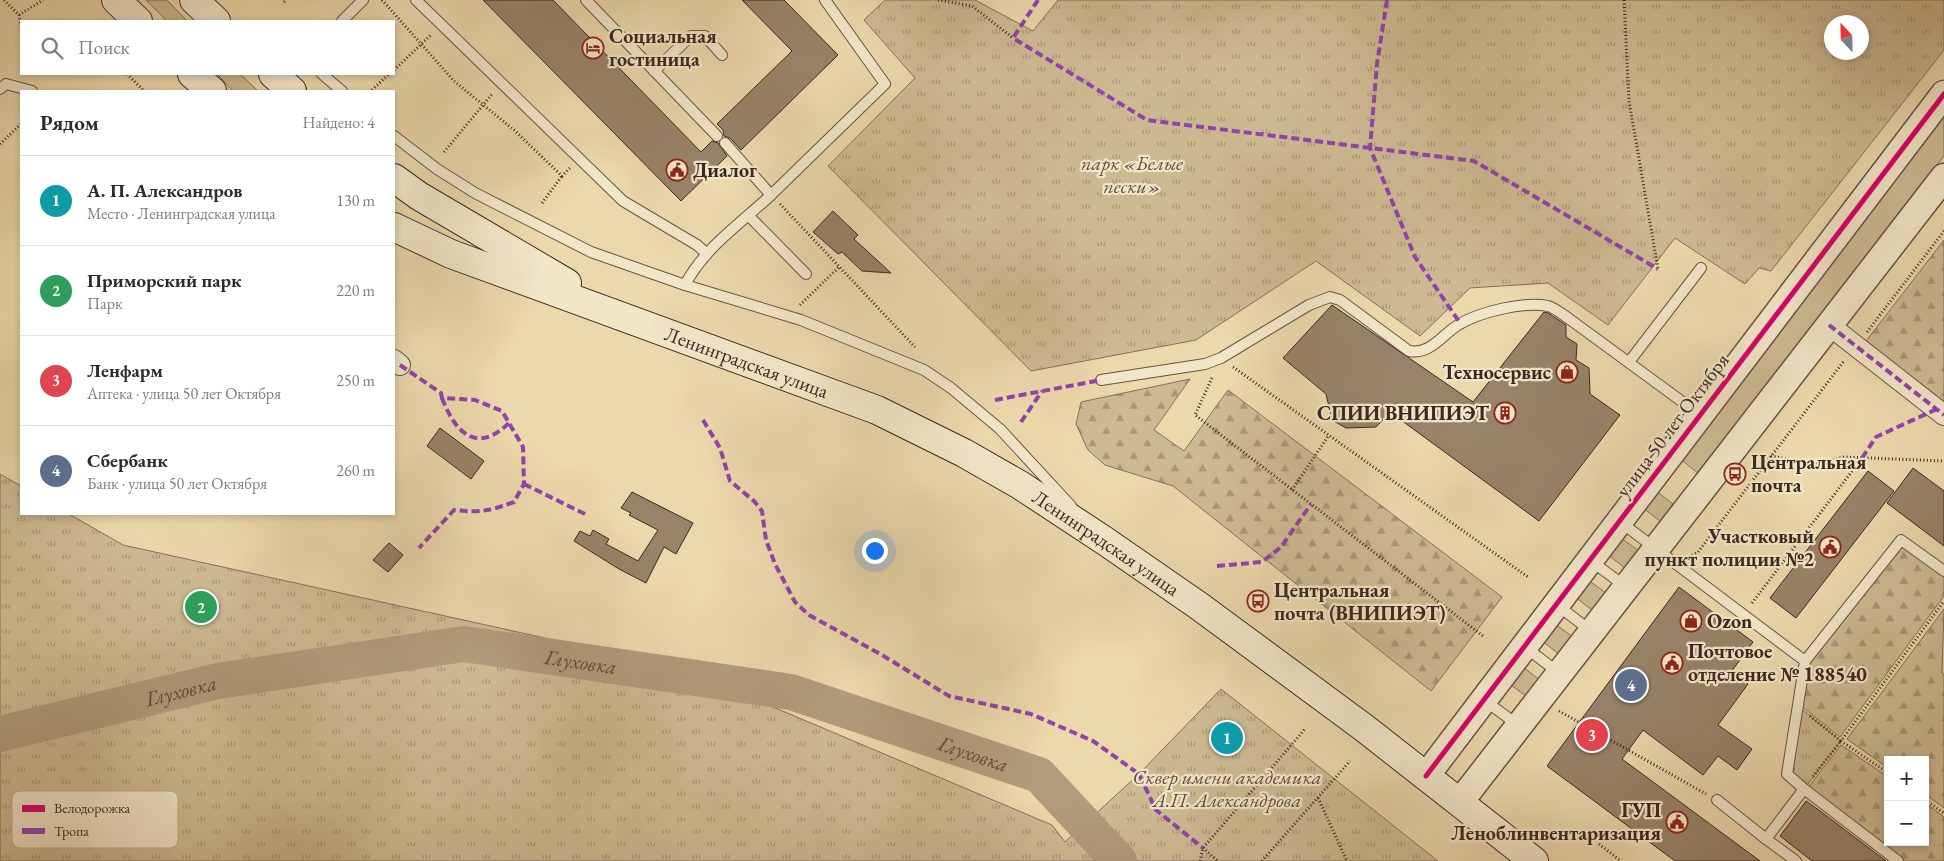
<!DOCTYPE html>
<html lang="ru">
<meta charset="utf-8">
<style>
:root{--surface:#fff;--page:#f2f2f3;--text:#2b2b33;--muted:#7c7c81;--line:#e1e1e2;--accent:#0b8043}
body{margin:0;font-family:"EB Garamond",serif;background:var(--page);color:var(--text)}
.controls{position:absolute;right:15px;bottom:15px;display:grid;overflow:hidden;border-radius:0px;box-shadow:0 2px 8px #0003}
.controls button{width:45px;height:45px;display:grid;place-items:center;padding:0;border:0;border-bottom:1px solid var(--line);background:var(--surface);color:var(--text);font:25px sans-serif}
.compass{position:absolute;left:1824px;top:15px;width:45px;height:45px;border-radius:50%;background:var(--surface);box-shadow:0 2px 8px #0003;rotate:338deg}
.you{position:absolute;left:874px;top:550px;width:18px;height:18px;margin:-12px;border:4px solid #fff;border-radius:50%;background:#1a73e8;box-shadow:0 0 0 8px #1a73e833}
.badge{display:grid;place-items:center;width:32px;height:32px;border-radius:50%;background:var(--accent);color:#fff;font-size:16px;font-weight:700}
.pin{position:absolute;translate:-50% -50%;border:2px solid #fff;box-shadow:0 1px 5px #0006}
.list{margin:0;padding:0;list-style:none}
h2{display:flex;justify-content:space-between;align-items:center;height:65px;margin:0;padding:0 20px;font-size:21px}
h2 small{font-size:16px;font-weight:400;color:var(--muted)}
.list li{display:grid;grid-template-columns:32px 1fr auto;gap:15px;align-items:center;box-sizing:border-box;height:90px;padding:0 20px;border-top:1px solid var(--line)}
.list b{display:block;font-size:19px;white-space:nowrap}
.list p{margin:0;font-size:16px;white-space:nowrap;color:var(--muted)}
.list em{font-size:16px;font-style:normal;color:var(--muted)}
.icon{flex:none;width:28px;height:28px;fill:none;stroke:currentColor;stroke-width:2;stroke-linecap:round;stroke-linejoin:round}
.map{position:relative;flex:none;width:1944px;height:861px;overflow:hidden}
.search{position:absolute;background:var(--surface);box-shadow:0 2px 8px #0003;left:20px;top:20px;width:375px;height:55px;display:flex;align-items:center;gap:12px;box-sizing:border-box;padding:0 18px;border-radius:0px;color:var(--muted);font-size:19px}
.panel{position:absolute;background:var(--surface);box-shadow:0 2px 8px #0003;left:20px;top:90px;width:375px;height:425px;border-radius:0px}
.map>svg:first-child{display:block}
.grass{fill:#cdba93;stroke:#847059}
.forest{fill:url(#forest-firs);stroke:#847059}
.park{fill:url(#park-tufts);stroke:#847059;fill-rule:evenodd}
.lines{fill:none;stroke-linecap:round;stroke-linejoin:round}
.river{stroke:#b09c7b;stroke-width:36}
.building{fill:#978368;stroke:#3c271f}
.service-casing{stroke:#685342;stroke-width:12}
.minor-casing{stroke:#685342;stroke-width:22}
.tertiary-casing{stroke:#685342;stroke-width:29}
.secondary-casing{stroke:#3c271f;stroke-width:30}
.path{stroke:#3c271f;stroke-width:3;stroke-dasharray:1 2.5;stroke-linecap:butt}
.service{stroke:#f2e6c8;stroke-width:10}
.minor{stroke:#f2e6c8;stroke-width:20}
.tertiary{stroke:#f2e6c8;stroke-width:26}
.secondary{stroke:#f2e6c8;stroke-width:28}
.quiet{stroke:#8e44ad;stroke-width:4;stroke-dasharray:8 4;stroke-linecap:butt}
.cycleway-casing{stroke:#f2e6c8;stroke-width:8}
.cycleway{stroke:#d6006c;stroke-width:5}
.labels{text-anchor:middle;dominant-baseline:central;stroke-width:4.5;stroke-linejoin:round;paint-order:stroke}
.poi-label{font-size:20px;font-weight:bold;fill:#3c271f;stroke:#f2e6c8;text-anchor:start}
.park-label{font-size:20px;font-style:italic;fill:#604c3c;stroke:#f2e6c8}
.street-label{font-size:20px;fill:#3c271f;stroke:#f2e6c8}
.water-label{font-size:21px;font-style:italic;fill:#5f4a3b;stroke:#f2e6c8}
.key{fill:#f2e6c8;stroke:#bbad95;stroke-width:1}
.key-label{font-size:14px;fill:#3c271f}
</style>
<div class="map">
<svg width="1944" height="861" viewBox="0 0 1944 861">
<defs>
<pattern id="forest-firs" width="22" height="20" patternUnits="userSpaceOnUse" patternTransform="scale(1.25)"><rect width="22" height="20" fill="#cdba93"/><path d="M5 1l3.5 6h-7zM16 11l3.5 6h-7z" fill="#a89777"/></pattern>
<pattern id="park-tufts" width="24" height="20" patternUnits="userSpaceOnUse" patternTransform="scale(1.25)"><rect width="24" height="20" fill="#cdba93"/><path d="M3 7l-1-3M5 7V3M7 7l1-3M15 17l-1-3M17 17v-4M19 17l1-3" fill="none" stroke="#a89777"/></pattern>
</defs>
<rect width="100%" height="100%" fill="#ebd8ab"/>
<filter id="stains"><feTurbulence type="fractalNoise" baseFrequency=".004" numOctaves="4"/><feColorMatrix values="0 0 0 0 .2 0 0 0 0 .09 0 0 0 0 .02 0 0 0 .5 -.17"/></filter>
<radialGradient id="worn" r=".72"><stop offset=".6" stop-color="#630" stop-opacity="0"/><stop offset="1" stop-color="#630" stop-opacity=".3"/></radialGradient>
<!-- grass -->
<g class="grass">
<polygon points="146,0 167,0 187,21 167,21"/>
<polygon points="217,74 240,74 258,91 233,91"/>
<polygon points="1944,115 1944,156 1699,474 1679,458"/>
<polygon points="1656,491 1673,504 1660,521 1643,508"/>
<polygon points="1621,538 1639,551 1625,568 1608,555"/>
<polygon points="1588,580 1606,593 1592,610 1575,597"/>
<polygon points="1555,624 1573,637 1559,654 1542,641"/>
<polygon points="1523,667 1540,680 1527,697 1510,684"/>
</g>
<!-- forest -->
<g class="forest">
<polygon points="1944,240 1944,401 1941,402 1863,345"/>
<polygon points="1190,379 1154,430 1184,451 1228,390 1502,597 1431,691 1173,486 1105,465 1088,450 1076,424 1081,402"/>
<polygon points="1901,544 1944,574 1944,596 1840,737 1800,705 1807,662"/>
<polygon points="1944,609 1942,673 1944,674 1944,808 1925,794 1925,760 1888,760 1888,768 1847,739"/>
<polygon points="1841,745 1888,777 1888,842 1925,842 1925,803 1944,817 1944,861 1903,861 1807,789"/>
</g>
<!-- park -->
<g class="park">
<path d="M885 0H975L1033 31 1058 0H1944V50L1771 271 1759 268 1745 284 1675 238 1608 325 1548 283 1470 288 1420 336 1316 261 1196 340 1031 371 828 166 915 78 864 20ZM1862 22V52H1832V22Z"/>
<polygon points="0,474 21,486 21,514 69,514 123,545 681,668 1052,825 1065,842 1139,774 1221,689 1438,861 0,861"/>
<polygon points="1798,706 1841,741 1804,789 1787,774"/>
</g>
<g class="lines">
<!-- river -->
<path class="river" id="s1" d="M0 734 218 681 464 644 791 692 1039 775 1119 861"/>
</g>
<!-- building -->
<g class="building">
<polygon points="483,0 553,0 701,152 712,141 718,143 727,156 681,201"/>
<polygon points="742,0 784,0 838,55 741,150 730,138 724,136 723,130 717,124 792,51"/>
<polygon points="833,211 858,235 854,239 891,273 862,271 842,252 838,254 813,232"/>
<polygon points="1332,305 1473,402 1544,312 1548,313 1566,325 1566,337 1577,344 1576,360 1589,368 1590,394 1620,415 1539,521 1390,412 1376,427 1346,428 1332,420 1326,394 1283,358"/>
<polygon points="440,428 484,461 471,479 427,446"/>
<polygon points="1913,468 1944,491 1944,546 1887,503"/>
<polygon points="1868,471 1894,491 1796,618 1770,598"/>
<polygon points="632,492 693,523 676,554 664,547 646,583 619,569 574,541 580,531 590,536 593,530 609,539 606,544 638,561 658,530 629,515 631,513 621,508"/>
<polygon points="389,543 403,555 388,572 373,560"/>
<polygon points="1679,587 1753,642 1731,672 1748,684 1718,725 1752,749 1737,770 1718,756 1703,775 1643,730 1622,759 1760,861 1675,861 1547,766"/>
<polygon points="1806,801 1820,811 1886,861 1812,861 1780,836"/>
</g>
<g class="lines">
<!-- service casing -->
<g class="service-casing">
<g id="service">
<polyline points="416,0 623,201 697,245 706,253"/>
<polyline points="586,0 717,136"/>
<polyline points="342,21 363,0"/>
<polyline points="654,71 691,36 705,36 722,55"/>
<polyline points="322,74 342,91"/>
<polyline points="0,89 6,84 32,91"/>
<polyline points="394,136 437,169 475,193 591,252 685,285 801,320 924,370 951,388 1000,429 1071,506"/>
<polyline points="771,195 885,84 825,0"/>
<polyline points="749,216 806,274"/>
<path d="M685 285C704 248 741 223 771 195L725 143"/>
<polyline points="1629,362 1701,268"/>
<path d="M1101 380 1205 364 1221 358 1309 305 1330 297 1340 300 1409 351C1430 355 1442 335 1458 325 1479 312 1524 301 1548 306 1555 308 1562 314 1568 318L1699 414"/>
<polyline points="1619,521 1805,661 1787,774 1804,789 1898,861"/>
<polyline points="1590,560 1626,587"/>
<polyline points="1557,605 1591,631"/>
<polyline points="1525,647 1559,673"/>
<polyline points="1805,661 1901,540 1944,571"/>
<polyline points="1484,700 1518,725"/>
<polyline points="1717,800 1766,839"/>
<polyline points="1796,861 1766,839 1804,789"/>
</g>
</g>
<!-- minor casing -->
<g class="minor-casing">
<g id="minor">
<polyline points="1829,325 1944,415"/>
<polyline points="394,360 400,365"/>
</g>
</g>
<!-- tertiary casing -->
<g class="tertiary-casing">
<g id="tertiary">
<polyline points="1426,776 1944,94"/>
<polyline points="1460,802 1944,177"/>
</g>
</g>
<!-- secondary casing -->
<g class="secondary-casing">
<g id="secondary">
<polyline points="116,0 138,21"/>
<polyline points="194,0 216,21"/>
<polyline points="192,74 212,91"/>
<polyline points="273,74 292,91"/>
<polyline points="394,178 419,196 567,283"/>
<path id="s2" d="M394 227 451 254 877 410 964 453 1020 485 1105 541 1199 606 1363 727 1534 861"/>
</g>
</g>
<!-- path -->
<g class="path">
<polyline points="4,0 19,15 21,26"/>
<polyline points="382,0 454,81 514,130 562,176 570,168"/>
<polyline points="938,0 972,6 1013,38"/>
<polyline points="1624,0 1629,101 1658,269"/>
<polyline points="284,2 286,0"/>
<polyline points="19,15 43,0"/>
<polyline points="394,70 432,34"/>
<polyline points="127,74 144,91"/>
<polyline points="372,90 389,74"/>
<polyline points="0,144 21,124"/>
<polyline points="444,152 493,93"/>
<polyline points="542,203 562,176"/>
<polyline points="780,204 915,347"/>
<polyline points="800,305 839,267"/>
<polyline points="1867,332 1944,231"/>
<polyline points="1233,367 1528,577"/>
<polyline points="1212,378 1195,415 1483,636"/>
<polyline points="1771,456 1814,464 1844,457 1944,461"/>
<polyline points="1292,490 1329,435"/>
<polyline points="1689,557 1698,552 1844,361"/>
<polyline points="1752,603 1862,458"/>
<polyline points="1559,711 1706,794"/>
<polyline points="1810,716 1841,741 1812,778"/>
<polyline points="1888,773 1841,741 1944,601"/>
<polyline points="1318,798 1347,861"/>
<polyline points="1925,800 1944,813"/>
<polyline points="1599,844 1621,861"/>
<polyline points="1203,848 1218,861"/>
<polyline points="1200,861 1203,848 1305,729"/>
<polyline points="1262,861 1350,761"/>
</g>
<!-- service -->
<use href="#service" class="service"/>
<!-- minor -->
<use href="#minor" class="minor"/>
<!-- tertiary -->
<use href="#tertiary" class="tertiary"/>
<!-- secondary -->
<use href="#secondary" class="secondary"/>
<!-- quiet -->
<g class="quiet">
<polyline points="1038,0 1013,38 1147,120 1474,161 1658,269"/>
<polyline points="1387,0 1377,64 1370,148 1415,257 1460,323"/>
<polyline points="1829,325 1944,415"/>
<path d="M400 365 441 393 442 398 475 400 502 411 523 447 524 484 514 502C489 511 480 513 454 510L419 548"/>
<path d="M442 398C455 432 476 455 509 423"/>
<polyline points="995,400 1101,380"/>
<polyline points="703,420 720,448 730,481 754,501 762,511 766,540 775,564 795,602 809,615 882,655 949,696 1031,714 1093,741 1139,774 1156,810 1203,848"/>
<polyline points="1021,422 1042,391"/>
<polyline points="1862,458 1876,437 1937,409"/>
<polyline points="524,484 587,515"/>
<polyline points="1217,566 1262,562 1281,547 1311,504"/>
</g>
<!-- cycleway casing -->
<g class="cycleway-casing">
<polyline id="cycleway" points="1426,776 1944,94"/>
</g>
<!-- cycleway -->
<use href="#cycleway" class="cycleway"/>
</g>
<!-- icons -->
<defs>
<g id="hotel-ring" transform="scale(1.125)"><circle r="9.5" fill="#f2e6c8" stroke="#8f2418" stroke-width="1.5"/><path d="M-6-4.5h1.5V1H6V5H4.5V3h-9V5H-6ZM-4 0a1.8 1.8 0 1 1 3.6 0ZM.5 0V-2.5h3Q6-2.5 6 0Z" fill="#8f2418"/></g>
<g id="civic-ring" transform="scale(1.125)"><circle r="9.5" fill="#f2e6c8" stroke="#8f2418" stroke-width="1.5"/><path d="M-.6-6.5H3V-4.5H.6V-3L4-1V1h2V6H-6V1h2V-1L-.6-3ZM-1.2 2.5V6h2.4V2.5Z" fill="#8f2418"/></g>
<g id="shop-ring" transform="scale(1.125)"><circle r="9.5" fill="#f2e6c8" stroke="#8f2418" stroke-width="1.5"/><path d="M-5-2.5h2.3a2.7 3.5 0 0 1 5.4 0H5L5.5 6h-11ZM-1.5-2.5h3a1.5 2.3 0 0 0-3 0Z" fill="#8f2418"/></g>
<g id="building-ring" transform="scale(1.125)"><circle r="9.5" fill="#f2e6c8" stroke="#8f2418" stroke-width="1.5"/><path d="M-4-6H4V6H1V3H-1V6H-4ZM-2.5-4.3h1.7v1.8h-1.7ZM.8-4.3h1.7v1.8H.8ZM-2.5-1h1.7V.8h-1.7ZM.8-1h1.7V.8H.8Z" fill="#8f2418"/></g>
<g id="bus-ring" transform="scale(1.125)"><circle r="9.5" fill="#f2e6c8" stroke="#8f2418" stroke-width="1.5"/><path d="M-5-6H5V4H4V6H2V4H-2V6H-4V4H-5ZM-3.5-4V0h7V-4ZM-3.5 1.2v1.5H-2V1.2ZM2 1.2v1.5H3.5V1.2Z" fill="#8f2418"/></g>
</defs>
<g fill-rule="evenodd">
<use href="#hotel-ring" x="593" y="48"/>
<use href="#civic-ring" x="677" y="170"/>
<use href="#shop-ring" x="1567" y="372"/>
<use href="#building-ring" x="1505" y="413"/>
<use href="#bus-ring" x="1735" y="474"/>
<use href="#civic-ring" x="1830" y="547"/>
<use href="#bus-ring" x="1258" y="601"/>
<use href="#shop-ring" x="1691" y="621"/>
<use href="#civic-ring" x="1672" y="663"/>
<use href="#civic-ring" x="1677" y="822"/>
</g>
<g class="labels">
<!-- poi labels -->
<g class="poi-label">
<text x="609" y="36">Социальная<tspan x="609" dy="23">гостиница</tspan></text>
<text x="693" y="170">Диалог</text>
<text x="1551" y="372" text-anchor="end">Техносервис</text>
<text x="1489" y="413" text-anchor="end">СПИИ ВНИПИЭТ</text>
<text x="1751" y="462">Центральная<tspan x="1751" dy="23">почта</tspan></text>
<text x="1814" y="536" text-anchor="end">Участковый<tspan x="1814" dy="23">пункт полиции №2</tspan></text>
<text x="1274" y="590">Центральная<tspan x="1274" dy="23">почта (ВНИПИЭТ)</tspan></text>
<text x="1707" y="621">Ozon</text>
<text x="1688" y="651">Почтовое<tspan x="1688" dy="23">отделение № 188540</tspan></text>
<text x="1661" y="810" text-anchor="end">ГУП<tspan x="1661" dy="23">Леноблинвентаризация</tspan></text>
</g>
<!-- park labels -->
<g class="park-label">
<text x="1132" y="163">парк «Белые<tspan x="1132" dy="23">пески»</tspan></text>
<text x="1227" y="777">Сквер имени академика<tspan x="1227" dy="23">А.П. Александрова</tspan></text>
</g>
<!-- street labels -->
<g class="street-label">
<text stroke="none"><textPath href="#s2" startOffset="378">Ленинградская улица</textPath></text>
<text transform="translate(1672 425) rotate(-53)">улица 50 лет Октября</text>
<text stroke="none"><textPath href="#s2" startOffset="782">Ленинградская улица</textPath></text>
</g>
<!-- water labels -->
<g class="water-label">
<text stroke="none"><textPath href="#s1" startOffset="591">Глуховка</textPath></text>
<text stroke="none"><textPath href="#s1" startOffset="186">Глуховка</textPath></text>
<text stroke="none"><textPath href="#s1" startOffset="996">Глуховка</textPath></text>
</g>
</g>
<!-- legend -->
<rect x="12" y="791" width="166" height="57" rx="8" class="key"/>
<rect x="22" y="805" width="23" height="7" fill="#d6006c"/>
<rect x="22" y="828" width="23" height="6" fill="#8e44ad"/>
<g class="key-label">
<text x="54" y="813">Велодорожка</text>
<text x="54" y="836">Тропа</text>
</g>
<rect width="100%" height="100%" filter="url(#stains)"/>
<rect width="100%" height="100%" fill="url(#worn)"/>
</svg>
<div class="controls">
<button>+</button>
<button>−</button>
</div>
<svg class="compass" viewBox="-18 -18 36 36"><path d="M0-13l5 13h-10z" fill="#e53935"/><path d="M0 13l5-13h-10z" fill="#7c7c81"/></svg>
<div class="you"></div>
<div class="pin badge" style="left:1227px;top:738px;background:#0f9aa8">1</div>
<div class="pin badge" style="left:201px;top:607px;background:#2e9e5b">2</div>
<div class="pin badge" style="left:1592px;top:735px;background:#e0444e">3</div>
<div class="pin badge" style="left:1631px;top:685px;background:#5c6f8a">4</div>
<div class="search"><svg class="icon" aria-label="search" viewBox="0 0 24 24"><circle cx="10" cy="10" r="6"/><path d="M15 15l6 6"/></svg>Поиск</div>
<section class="panel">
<h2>Рядом<small>Найдено: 4</small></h2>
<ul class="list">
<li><span class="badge" style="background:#0f9aa8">1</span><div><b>А. П. Александров</b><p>Место · Ленинградская улица</p></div><em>130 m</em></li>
<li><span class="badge" style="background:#2e9e5b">2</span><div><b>Приморский парк</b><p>Парк</p></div><em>220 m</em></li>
<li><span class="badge" style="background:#e0444e">3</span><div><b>Ленфарм</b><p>Аптека · улица 50 лет Октября</p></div><em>250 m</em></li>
<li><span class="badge" style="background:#5c6f8a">4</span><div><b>Сбербанк</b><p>Банк · улица 50 лет Октября</p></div><em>260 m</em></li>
</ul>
</section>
</div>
